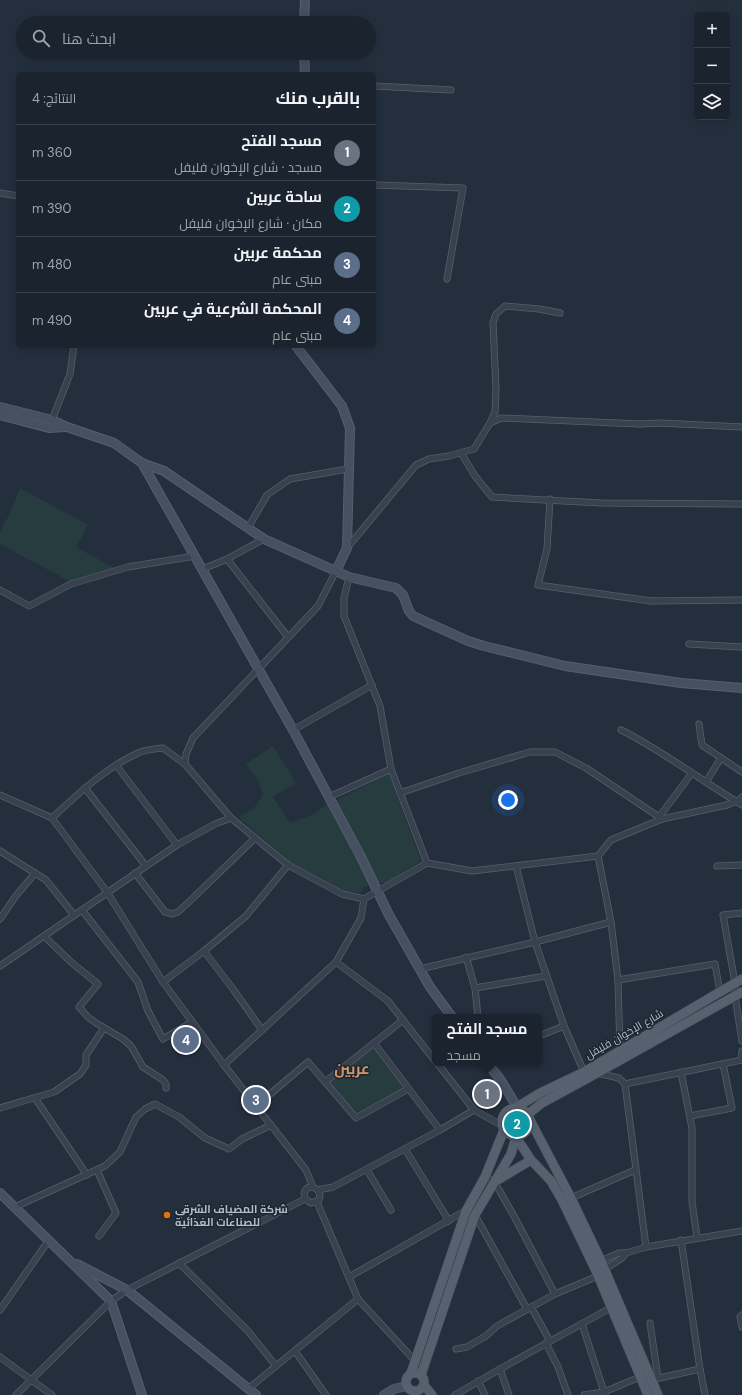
<!DOCTYPE html>
<html lang="ar">
<meta charset="utf-8">
<style>
:root{--surface:#1b232e;--page:#282f3a;--text:#f1f3f6;--muted:#a0a4aa;--line:#39404a;--accent:#db2777}
body{margin:0;font-family:"DM Sans",Cairo,sans-serif;background:var(--page);color:var(--text);direction:rtl}
.controls{position:absolute;right:12px;top:12px;display:grid;overflow:hidden;border-radius:6px;box-shadow:0 2px 10px #0003}
.controls button{width:36px;height:36px;display:grid;place-items:center;padding:0;border:0;border-bottom:1px solid var(--line);background:var(--surface);color:var(--text);font:20px sans-serif}
.you{position:absolute;left:508px;top:800px;width:14px;height:14px;margin:-10px;border:3px solid #fff;border-radius:50%;background:#1a73e8;box-shadow:0 0 0 6px #1a73e833}
.badge{display:grid;place-items:center;width:26px;height:26px;border-radius:50%;background:var(--accent);color:#fff;font-size:13px;font-weight:700}
.pin{position:absolute;translate:-50% -50%;border:2px solid #fff;box-shadow:0 1px 4px #0006}
.popup{position:absolute;left:432px;top:1014px;width:110px;height:52px;box-sizing:border-box;display:grid;place-content:center;border-radius:6px;background:var(--surface);filter:drop-shadow(0 1px 3px #0005);font-size:13px;white-space:nowrap;color:var(--muted)}
.popup b{font-size:15px;color:var(--text)}
.popup::after{content:'';position:absolute;left:50%;top:100%;margin-left:-8px;border:8px solid transparent;border-top-color:var(--surface)}
.list{margin:0;padding:0;list-style:none}
h2{display:flex;justify-content:space-between;align-items:center;height:52px;margin:0;padding:0 16px;font-size:17px}
h2 small{font-size:13px;font-weight:400;color:var(--muted)}
.list li{display:grid;grid-template-columns:26px 1fr auto;gap:12px;align-items:center;box-sizing:border-box;height:56px;padding:0 16px;border-top:1px solid var(--line)}
.list b{display:block;font-size:15px;white-space:nowrap}
.list p{margin:0;font-size:13px;white-space:nowrap;color:var(--muted)}
.list em{font-size:13px;font-style:normal;color:var(--muted)}
.icon{flex:none;width:22px;height:22px;fill:none;stroke:currentColor;stroke-width:2;stroke-linecap:round;stroke-linejoin:round}
.map{position:relative;flex:none;width:742px;height:1395px;overflow:hidden;direction:ltr}
.search{position:absolute;background:var(--surface);box-shadow:0 2px 10px #0003;left:16px;top:16px;width:360px;height:44px;display:flex;align-items:center;gap:10px;box-sizing:border-box;padding:0 14px;border-radius:22px;color:var(--muted);font-size:15px}
.panel{position:absolute;background:var(--surface);box-shadow:0 2px 10px #0003;left:16px;top:72px;width:360px;height:276px;border-radius:6px;direction:rtl}
.map>svg:first-child{display:block}
.green{fill:#263c3f}
.lines{fill:none;stroke-linecap:round;stroke-linejoin:round}
.street-casing{stroke:#565f6c;stroke-width:7}
.secondary-casing{stroke:#565f6c;stroke-width:10}
.primary-casing{stroke:#414a57;stroke-width:10}
.street{stroke:#38414e;stroke-width:5.5}
.secondary{stroke:#465061;stroke-width:8}
.primary{stroke:#56606e;stroke-width:9}
.food-dot{fill:#e8710a;stroke:#1d2633;stroke-width:1.5}
.labels{text-anchor:middle;dominant-baseline:central;stroke-width:3;stroke-linejoin:round;paint-order:stroke}
.street-label{font-size:11px;fill:#b4bcc9;stroke:#1d2633}
.poi-label{font-size:11px;font-weight:bold;fill:#b4bcc9;stroke:#1d2633;text-anchor:start}
.district-label{font-size:15px;font-weight:bold;fill:#d59563;stroke:#1d2633}
</style>
<div class="map">
<svg width="742" height="1395" viewBox="0 0 742 1395">
<rect width="100%" height="100%" fill="#242f3e"/>
<!-- green -->
<g class="green">
<polygon points="20,488 88,525 76,547 114,568 71,582 0,544 0,532 11,511"/>
<polygon points="273,746 296,783 273,797 290,823 314,814 326,805 389,774 421,861 386,883 375,882 363,888 360,893 342,891 290,862 238,817 254,808 263,795 259,782 246,764"/>
<polygon points="373,1047 405,1088 356,1115 328,1083"/>
</g>
<g class="lines">
<!-- street casing -->
<g class="street-casing">
<g id="street">
<polyline points="374,86 451,90"/>
<polyline points="374,185 463,188 447,279"/>
<polyline points="0,193 18,196"/>
<polyline points="52,420 70,374 74,346"/>
<polyline points="490,423 495,412 496,389 493,323 496,314 505,306 539,309 560,313"/>
<polyline points="461,453 475,476 492,497 601,503 742,504"/>
<polyline points="550,499 547,549 538,585 651,601 742,600"/>
<polyline points="248,528 267,495 290,479 348,469"/>
<polyline points="347,548 416,465 429,459 449,456 474,449 490,423 501,418 640,424 660,423 742,427"/>
<polyline points="227,559 288,637"/>
<polyline points="203,569 227,559 264,539"/>
<polyline points="336,571 318,606 193,738 186,754 185,764 231,818 288,865 342,894 364,899 427,863 472,871 598,856 611,840 662,819 727,805 739,800 742,797"/>
<polyline points="349,577 344,598 344,616 380,706 391,769 427,863"/>
<polyline points="0,590 29,606 71,584 128,567 195,556"/>
<polyline points="689,644 742,647"/>
<polyline points="699,724 702,745 742,772"/>
<polyline points="293,730 372,685"/>
<path d="M621 730C634 736 646 744 658 751 687 769 714 788 742 805"/>
<polyline points="116,765 177,845"/>
<polyline points="706,782 721,758"/>
<polyline points="85,788 146,866"/>
<polyline points="400,793 459,773 530,752 555,752 586,768 662,819"/>
<polyline points="0,795 52,818 107,892 163,982 224,1065 306,1170 313,1187 318,1190 320,1195 319,1200 311,1203 305,1199 304,1193 307,1188 313,1187"/>
<polyline points="329,797 391,769"/>
<polyline points="659,817 692,773"/>
<path d="M52 818C78 794 104 769 136 754 144 750 154 749 163 748L185 764"/>
<polyline points="0,851 46,880 74,915"/>
<polyline points="598,856 611,922 618,980 620,1051"/>
<polyline points="516,866 535,942 564,1026 584,1072"/>
<polyline points="717,866 742,865"/>
<polyline points="135,873 165,912 173,914 178,912 192,899 255,838"/>
<polyline points="82,910 138,982 148,1011 163,1039 192,1022"/>
<polyline points="742,913 723,915 735,983 735,996 742,1041"/>
<polyline points="0,919 15,897 35,873"/>
<polyline points="44,936 72,963 98,984 79,1007 88,1017 96,1023 123,1039 131,1046 143,1067 163,1080 166,1084 166,1088"/>
<polyline points="204,951 233,989 262,1030"/>
<polyline points="466,957 475,988 478,1017"/>
<polyline points="336,962 388,1001 435,1061"/>
<polyline points="0,966 177,845 215,824 231,818"/>
<polyline points="420,969 535,942 611,922"/>
<polyline points="618,980 715,964 720,992"/>
<polyline points="163,982 204,951 246,916 288,865"/>
<polyline points="475,988 546,976"/>
<polyline points="539,1036 564,1026"/>
<polyline points="374,1043 440,1130"/>
<polyline points="741,1060 742,1051"/>
<polyline points="437,1063 474,1110"/>
<polyline points="224,1065 336,962 361,918 364,899"/>
<polyline points="681,1072 692,1128 692,1202 697,1237"/>
<polyline points="597,1073 619,1078 625,1084 742,1060"/>
<polyline points="325,1082 403,1020"/>
<polyline points="625,1084 646,1247"/>
<polyline points="35,1098 87,1175"/>
<polyline points="256,1106 308,1062 356,1118 408,1089"/>
<polyline points="0,1108 54,1092 80,1074 86,1065 86,1055 104,1028"/>
<polyline points="690,1116 732,1108 723,1064"/>
<polyline points="405,1149 449,1221"/>
<polyline points="97,1170 116,1213 99,1236"/>
<polyline points="367,1170 391,1210"/>
<polyline points="485,1177 494,1181 515,1218 555,1294"/>
<polyline points="318,1190 333,1187 440,1130 474,1110 501,1125"/>
<polyline points="571,1198 635,1170"/>
<polyline points="317,1202 358,1299 416,1362"/>
<polyline points="15,1207 105,1166 120,1152 136,1117 145,1109 155,1104 179,1117 205,1138 229,1149 242,1139 271,1125"/>
<polyline points="475,1215 527,1309"/>
<polyline points="681,1240 700,1369 705,1395"/>
<polyline points="598,1262 619,1253 626,1253 646,1247 742,1231"/>
<polyline points="179,1263 248,1331 276,1366"/>
<polyline points="602,1271 622,1258 626,1253"/>
<polyline points="349,1277 465,1211"/>
<polyline points="531,1307 550,1341"/>
<polyline points="0,1310 49,1240"/>
<polyline points="742,1315 740,1317 742,1327"/>
<polyline points="650,1323 658,1378"/>
<polyline points="582,1324 605,1395"/>
<polyline points="546,1343 558,1367 568,1395"/>
<polyline points="456,1349 467,1347 486,1336 497,1326 555,1294 598,1276"/>
<polyline points="295,1351 326,1395"/>
<polyline points="0,1357 52,1395"/>
<polyline points="500,1369 509,1395"/>
<polyline points="655,1379 700,1369"/>
<polyline points="478,1381 485,1395"/>
<polyline points="248,1389 358,1299"/>
<polyline points="16,1395 111,1301 127,1290 305,1199"/>
<polyline points="455,1395 500,1369 614,1306"/>
<polyline points="584,1395 604,1392 640,1377"/>
</g>
</g>
<!-- secondary casing -->
<g class="secondary-casing">
<g id="secondary">
<polyline points="304,23 305,0"/>
<polyline points="304,53 305,74"/>
<polyline points="296,346 342,406 350,428 347,548 336,571"/>
<polyline points="0,407 52,420 67,427 114,443 142,463 293,730 360,855 389,915 430,987 452,1017"/>
<polyline points="0,415 49,428 65,427"/>
<polyline points="142,463 164,471 264,539 349,577 396,588 403,595 409,611 413,616 468,641 484,646 565,666 681,683 742,688"/>
<polyline points="487,1063 500,1079 517,1107"/>
<polyline points="0,1193 111,1301 142,1395"/>
<polyline points="77,1264 127,1290 256,1395"/>
<polyline points="384,1395 394,1389 406,1386"/>
</g>
</g>
<!-- primary casing -->
<g class="primary-casing">
<g id="primary">
<polyline points="517,1107 540,1093 584,1072 742,979"/>
<circle cx="516" cy="1122" r="14"/>
<polyline points="528,1114 542,1103 597,1073 742,992"/>
<polyline points="530,1120 571,1198 601,1261 658,1395"/>
<polyline points="516,1137 531,1160 551,1181 562,1200 597,1273 648,1395"/>
<polyline points="496,1181 531,1160"/>
<circle cx="415" cy="1382" r="9"/>
<polyline points="411,1373 466,1211 485,1177 504,1130"/>
<polyline points="421,1375 475,1215 511,1154 516,1137"/>
<polyline points="424,1385 432,1395"/>
</g>
</g>
<!-- street -->
<use href="#street" class="street"/>
<!-- secondary -->
<use href="#secondary" class="secondary"/>
<!-- primary -->
<use href="#primary" class="primary"/>
</g>
<!-- markers -->
<circle class="food-dot" cx="167" cy="1215" r="4"/>
<g class="labels">
<!-- street labels -->
<g class="street-label">
<text transform="translate(624 1034) rotate(-30)">شارع الإخوان فليفل</text>
</g>
<!-- poi labels -->
<g class="poi-label">
<text x="175" y="1209">شركة المضياف الشرقي<tspan x="175" dy="13">للصناعات الغذائية</tspan></text>
</g>
<!-- district labels -->
<g class="district-label">
<text x="352" y="1069">عربين</text>
</g>
</g>
</svg>
<div class="controls">
<button>+</button>
<button>−</button>
<button><svg class="icon" aria-label="layers" viewBox="0 0 24 24"><path d="M12 4l9 5-9 5-9-5zM3 14l9 5 9-5"/></svg></button>
</div>
<div class="you"></div>
<div class="pin badge" style="left:487px;top:1094px;background:#6b7280">1</div>
<div class="popup"><b>مسجد الفتح</b>مسجد</div>
<div class="pin badge" style="left:517px;top:1124px;background:#0f9aa8">2</div>
<div class="pin badge" style="left:256px;top:1100px;background:#5c6f8a">3</div>
<div class="pin badge" style="left:186px;top:1040px;background:#5c6f8a">4</div>
<div class="search"><svg class="icon" aria-label="search" viewBox="0 0 24 24"><circle cx="10" cy="10" r="6"/><path d="M15 15l6 6"/></svg>ابحث هنا</div>
<section class="panel">
<h2>بالقرب منك<small>النتائج: 4</small></h2>
<ul class="list">
<li><span class="badge" style="background:#6b7280">1</span><div><b>مسجد الفتح</b><p>مسجد · شارع الإخوان فليفل</p></div><em>360 m</em></li>
<li><span class="badge" style="background:#0f9aa8">2</span><div><b>ساحة عربين</b><p>مكان · شارع الإخوان فليفل</p></div><em>390 m</em></li>
<li><span class="badge" style="background:#5c6f8a">3</span><div><b>محكمة عربين</b><p>مبنى عام</p></div><em>480 m</em></li>
<li><span class="badge" style="background:#5c6f8a">4</span><div><b>المحكمة الشرعية في عربين</b><p>مبنى عام</p></div><em>490 m</em></li>
</ul>
</section>
</div>
